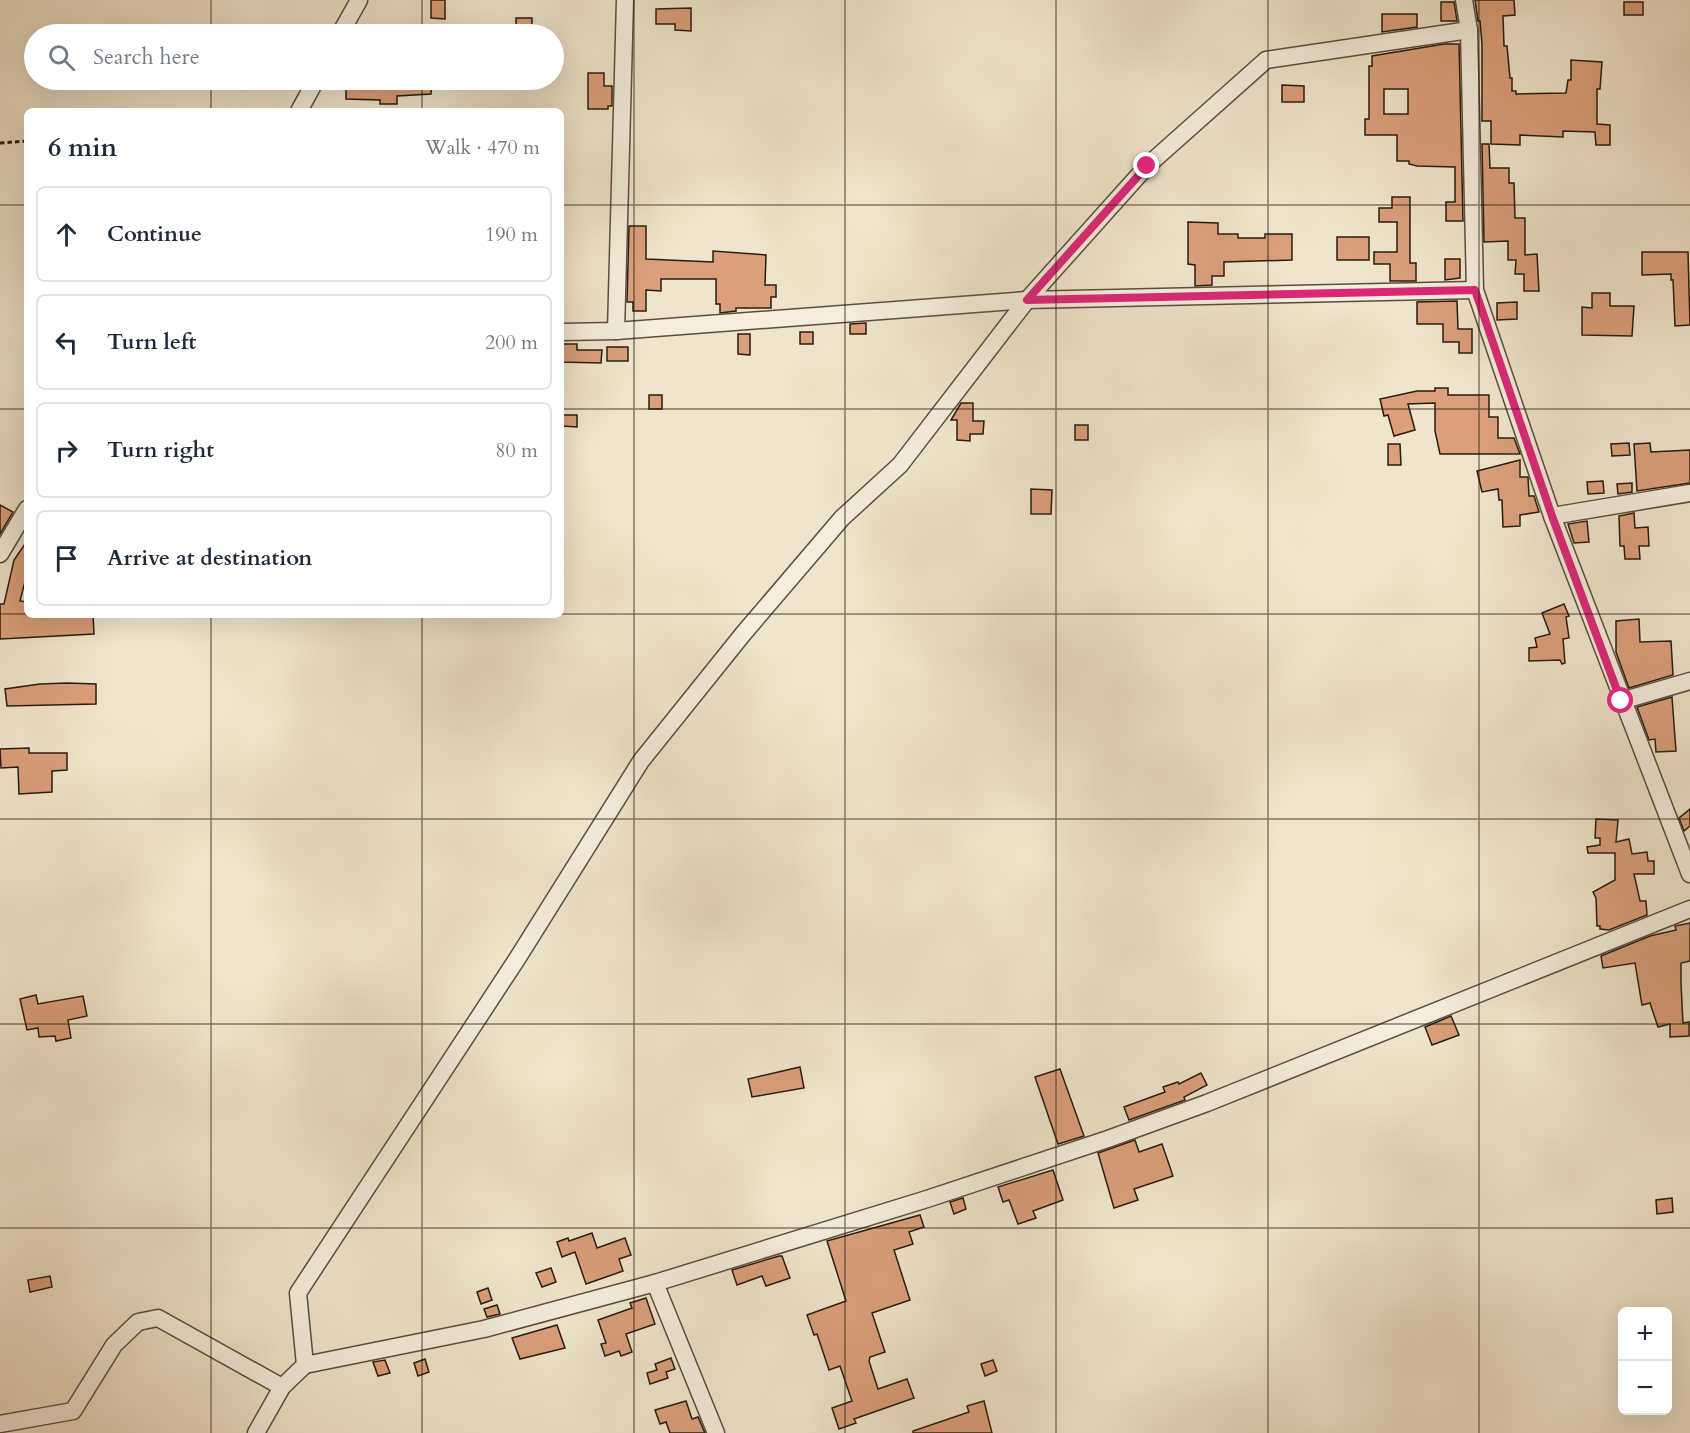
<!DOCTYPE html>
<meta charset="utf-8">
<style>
:root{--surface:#fff;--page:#f6f6f7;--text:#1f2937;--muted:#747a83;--line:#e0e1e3}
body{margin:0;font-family:Cardo,serif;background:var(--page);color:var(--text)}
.controls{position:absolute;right:18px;bottom:18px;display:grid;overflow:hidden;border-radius:9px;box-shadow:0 6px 24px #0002}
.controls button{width:54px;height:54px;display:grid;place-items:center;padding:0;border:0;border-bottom:2px solid var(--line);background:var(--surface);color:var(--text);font:30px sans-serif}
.stop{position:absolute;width:18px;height:18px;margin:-14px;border:4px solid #db2777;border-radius:50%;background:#fff}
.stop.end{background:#db2777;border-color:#fff;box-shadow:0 2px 6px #0008}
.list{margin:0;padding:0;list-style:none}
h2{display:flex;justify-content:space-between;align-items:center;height:78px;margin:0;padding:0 24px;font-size:26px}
h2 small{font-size:20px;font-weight:400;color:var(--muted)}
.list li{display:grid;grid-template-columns:39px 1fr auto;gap:18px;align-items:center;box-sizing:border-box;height:96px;margin:0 12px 12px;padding:0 12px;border:2px solid var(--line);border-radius:9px}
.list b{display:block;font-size:22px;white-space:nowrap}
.list em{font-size:20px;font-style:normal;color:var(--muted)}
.icon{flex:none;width:33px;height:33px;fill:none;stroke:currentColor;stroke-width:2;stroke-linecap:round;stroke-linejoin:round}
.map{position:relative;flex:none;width:1690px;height:1433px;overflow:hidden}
.search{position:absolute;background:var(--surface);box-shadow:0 6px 24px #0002;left:24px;top:24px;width:540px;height:66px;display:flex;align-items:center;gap:15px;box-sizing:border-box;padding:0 21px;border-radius:33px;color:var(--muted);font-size:22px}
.panel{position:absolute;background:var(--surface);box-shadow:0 6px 24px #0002;left:24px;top:108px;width:540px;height:510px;border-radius:9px}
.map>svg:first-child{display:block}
.building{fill:#db9f7b;stroke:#281c0e;stroke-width:1.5;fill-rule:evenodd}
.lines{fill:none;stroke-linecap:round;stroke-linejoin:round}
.minor-casing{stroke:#5a4e3e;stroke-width:19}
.path{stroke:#281c0e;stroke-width:3;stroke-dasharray:4.5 3;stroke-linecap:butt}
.minor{stroke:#f5eede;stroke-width:16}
.route{stroke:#db2777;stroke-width:8}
.grid{fill:none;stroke:#281c0e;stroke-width:1.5;stroke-opacity:0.55}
</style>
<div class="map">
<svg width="1690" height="1433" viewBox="0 0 1690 1433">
<rect width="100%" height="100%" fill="#f0e5cc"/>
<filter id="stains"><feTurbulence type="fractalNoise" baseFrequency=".00333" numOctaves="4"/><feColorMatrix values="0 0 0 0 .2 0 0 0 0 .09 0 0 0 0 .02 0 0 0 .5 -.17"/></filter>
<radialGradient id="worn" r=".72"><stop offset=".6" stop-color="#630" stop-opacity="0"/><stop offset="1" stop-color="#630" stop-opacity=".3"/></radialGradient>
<!-- building -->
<g class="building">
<polygon points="431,0 445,0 445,19 431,18"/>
<polygon points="1475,0 1514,0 1515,15 1503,16 1504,46 1507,46 1510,78 1512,78 1512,91 1516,91 1516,94 1566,93 1568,80 1571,80 1571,60 1602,62 1600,89 1597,89 1597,124 1610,125 1610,145 1596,145 1595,132 1563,131 1563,137 1520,135 1520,145 1491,144 1491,121 1482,121 1482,44 1480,21 1478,21"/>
<polygon points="1441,2 1454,2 1457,21 1441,21"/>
<rect x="1624" y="2" width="19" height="13"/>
<polygon points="691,8 691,31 675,30 675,24 656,24 656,9"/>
<polygon points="1382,14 1417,14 1417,27 1382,32"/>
<rect x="516" y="18" width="16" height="16"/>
<path d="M1444 44H1459L1463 221H1446V202H1455V167L1417 166 1409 164V161H1397V135H1365V119H1369V66H1372V56ZM1384 89H1408V114H1384Z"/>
<polygon points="588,73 604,73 604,86 612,86 612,106 608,106 608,109 588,109"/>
<polygon points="346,80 404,82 432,80 431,94 397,96 397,104 380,104 380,100 346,99"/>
<polygon points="1282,85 1304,86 1304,102 1282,102"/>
<polygon points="1482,144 1489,144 1490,168 1509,168 1509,183 1514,183 1515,218 1525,218 1525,255 1537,254 1539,291 1524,291 1524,274 1515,274 1516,260 1508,260 1508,241 1484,242"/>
<polygon points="1392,197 1410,197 1410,263 1416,263 1416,281 1390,281 1390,264 1374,264 1374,252 1397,252 1397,222 1379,222 1379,208 1392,208"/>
<polygon points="1188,222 1218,223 1218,234 1238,234 1238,238 1265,238 1265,234 1292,234 1292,260 1224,262 1224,276 1212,276 1212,285 1195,286 1195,265 1188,264"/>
<polygon points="629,226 646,226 646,259 713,262 713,251 766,255 765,285 776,285 776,297 771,297 771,308 736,308 736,311 720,313 720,304 716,304 716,279 661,279 661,291 646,290 646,311 633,311 633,302 627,302"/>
<rect x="1337" y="237" width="32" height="23"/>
<polygon points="1642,252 1688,252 1690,325 1675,326 1673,280 1671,280 1671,274 1642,275"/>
<polygon points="1445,259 1460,259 1460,278 1445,280"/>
<polygon points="1592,293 1610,293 1610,306 1634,306 1632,336 1582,335 1582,307 1592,308"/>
<polygon points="1457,301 1458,329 1472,329 1472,353 1459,353 1459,342 1443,342 1443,324 1417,324 1417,302"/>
<polygon points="1517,302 1517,319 1497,320 1497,303"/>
<polygon points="866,323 866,334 850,334 850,324"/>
<rect x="800" y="332" width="13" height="12"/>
<polygon points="738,334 750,334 750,355 738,354"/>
<polygon points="561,344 577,344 577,350 602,350 601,363 561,362"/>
<rect x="607" y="347" width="21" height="14"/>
<polygon points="1435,388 1448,388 1448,395 1489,395 1489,417 1498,417 1498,438 1514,438 1520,454 1440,454 1435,431 1435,403 1408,404 1415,430 1394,436 1388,415 1384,416 1380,399 1417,391 1435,391"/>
<rect x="649" y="395" width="13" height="14"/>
<polygon points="961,403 973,403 973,421 984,421 983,434 970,434 970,441 957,440 957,420 951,420"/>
<polygon points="563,415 577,415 577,427 563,426"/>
<rect x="1075" y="425" width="13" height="15"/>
<polygon points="1629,443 1630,455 1612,456 1611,444"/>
<polygon points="1650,443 1651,452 1690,450 1690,483 1637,491 1634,444"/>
<polygon points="1388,444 1400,444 1401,465 1388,465"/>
<polygon points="1520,460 1520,477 1528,477 1529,496 1534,496 1539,512 1520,515 1520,526 1503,527 1502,500 1499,500 1498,489 1482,492 1477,471"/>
<polygon points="1603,481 1604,493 1588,494 1587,482"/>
<polygon points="1632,483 1632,492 1618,494 1617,484"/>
<polygon points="1031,489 1052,490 1051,514 1031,514"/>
<polygon points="0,505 13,512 0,534"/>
<polygon points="1634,513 1635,528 1648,527 1649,546 1639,546 1640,559 1625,559 1624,546 1620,546 1619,516"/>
<polygon points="1587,521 1589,542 1574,543 1568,524"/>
<polygon points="27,541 27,574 20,601 27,602 27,615 93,615 94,634 0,639 0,604 4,604 14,560"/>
<polygon points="1564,604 1569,616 1566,617 1569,638 1563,639 1565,663 1562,664 1560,660 1529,661 1529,648 1537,647 1535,638 1550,634 1542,613"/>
<polygon points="1639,619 1640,642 1671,641 1673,675 1629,688 1616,652 1616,621"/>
<polygon points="67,683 96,684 96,704 7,706 5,689 40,684"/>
<polygon points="1672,697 1676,751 1656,752 1655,739 1649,740 1637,707"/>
<polygon points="29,748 29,753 67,753 67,770 52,771 52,792 19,794 18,767 1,768 0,749"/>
<polygon points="1690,809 1690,826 1684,831 1679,818"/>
<polygon points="1596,819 1618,820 1616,842 1629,839 1632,854 1647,852 1648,861 1654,861 1654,874 1634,874 1640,901 1646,901 1647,915 1609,930 1600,929 1600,926 1597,926 1596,898 1593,892 1615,880 1615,853 1588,853 1587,847 1600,845 1600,838 1595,838"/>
<polygon points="1690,923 1690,961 1681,963 1681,983 1683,1023 1689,1022 1689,1036 1670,1037 1670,1024 1658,1027 1650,1003 1642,1005 1635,963 1603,968 1601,956 1650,936 1676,930 1675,926"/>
<polygon points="36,995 38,1004 83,996 87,1016 68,1020 71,1038 56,1041 55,1036 39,1037 38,1028 27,1030 20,999"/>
<polygon points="1451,1016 1459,1035 1432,1045 1425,1027"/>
<polygon points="800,1067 804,1088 752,1097 748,1079"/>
<polygon points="1060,1069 1084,1136 1058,1144 1035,1077"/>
<polygon points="1201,1073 1207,1085 1184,1097 1185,1100 1129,1120 1124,1107 1165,1092 1163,1087 1178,1082 1179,1084"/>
<polygon points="1135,1140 1139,1152 1162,1144 1173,1176 1134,1189 1138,1200 1114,1208 1098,1153"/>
<polygon points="1053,1170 1063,1200 1033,1211 1036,1218 1018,1224 1009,1200 1003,1202 998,1187"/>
<polygon points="963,1198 966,1209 954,1214 950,1202"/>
<polygon points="1672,1198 1673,1212 1657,1214 1656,1200"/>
<polygon points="920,1215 924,1227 909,1232 913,1244 894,1250 910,1300 872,1313 885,1352 870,1357 869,1361 878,1389 907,1379 914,1398 854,1419 856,1423 839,1429 832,1408 852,1401 840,1366 829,1370 817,1334 814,1335 807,1315 846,1301 827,1241"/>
<polygon points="592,1233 597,1248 625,1238 631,1255 619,1259 623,1271 586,1284 575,1252 562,1257 557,1242 568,1238 569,1241"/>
<polygon points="779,1256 782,1256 790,1278 766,1286 762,1276 737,1285 732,1270"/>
<polygon points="551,1268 556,1282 542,1287 536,1273"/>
<polygon points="50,1276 52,1287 30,1292 28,1280"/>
<polygon points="488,1288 492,1300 481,1304 477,1292"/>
<polygon points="646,1298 655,1324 626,1334 632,1352 621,1356 619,1351 605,1356 601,1344 606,1343 598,1320 632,1308 630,1303"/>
<polygon points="497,1305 500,1314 487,1317 484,1309"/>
<polygon points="557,1325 565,1348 520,1359 512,1338"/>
<polygon points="671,1358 675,1369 666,1372 668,1378 650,1384 647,1373 657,1370 655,1364"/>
<polygon points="425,1359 429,1372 418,1376 414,1363"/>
<polygon points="385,1360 390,1373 378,1376 373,1362"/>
<polygon points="993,1360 997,1371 985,1376 981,1364"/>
<polygon points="686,1401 692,1419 698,1417 705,1433 670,1433 666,1422 660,1424 655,1410"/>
<polygon points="984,1401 992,1433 913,1433 913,1431 969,1412 967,1406"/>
</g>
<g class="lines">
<!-- minor casing -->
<g class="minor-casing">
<g id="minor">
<polyline points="1464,0 1469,30 1475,290 1552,516 1690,874"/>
<polyline points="340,34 359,0"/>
<polyline points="299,111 316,80"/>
<polyline points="616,331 625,0"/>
<polyline points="561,332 616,331 1027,300 1475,290"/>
<polyline points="1552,516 1690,493"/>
<polyline points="0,554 27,509"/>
<polyline points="1621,701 1690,681"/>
<polyline points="655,1283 716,1433"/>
<polyline points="305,1365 298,1293 517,959 641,761 743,634 842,518 900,465 1027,300 1147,166 1266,60 1469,30"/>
<polyline points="282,1387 305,1365 484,1329 655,1283 927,1199 1108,1139 1207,1103 1690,909"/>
<polyline points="0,1424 73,1411 114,1345 138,1322 158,1318 282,1387 256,1433"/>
</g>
</g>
<!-- path -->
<polyline class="path" points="0,143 27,141"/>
<!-- minor -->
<use href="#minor" class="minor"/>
</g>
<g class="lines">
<!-- route -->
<polyline class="route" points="1147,166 1027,300 1475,290 1552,516 1621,701"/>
</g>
<!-- grid -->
<path class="grid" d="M211 0V34M422 0V34M634 0V1433M845 0V1433M1056 0V1433M1268 0V1433M1479 0V1433M211 80V111M422 80V111M0 205H27M561 205H1690M0 409H27M561 409H1690M0 614H27M561 614H1690M211 615V1433M422 615V1433M0 819H1690M0 1024H1690M0 1228H1690"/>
<rect width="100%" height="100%" filter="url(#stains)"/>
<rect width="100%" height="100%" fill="url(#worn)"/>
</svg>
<div class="controls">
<button>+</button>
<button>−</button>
</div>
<div class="stop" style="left:1621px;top:701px"></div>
<div class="stop end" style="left:1147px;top:166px"></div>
<div class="search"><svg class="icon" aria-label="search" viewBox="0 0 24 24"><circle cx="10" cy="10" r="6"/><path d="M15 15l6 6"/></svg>Search here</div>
<section class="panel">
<h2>6 min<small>Walk · 470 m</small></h2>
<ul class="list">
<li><svg class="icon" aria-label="ahead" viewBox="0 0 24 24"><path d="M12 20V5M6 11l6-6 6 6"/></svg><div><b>Continue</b></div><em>190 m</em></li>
<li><svg class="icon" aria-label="left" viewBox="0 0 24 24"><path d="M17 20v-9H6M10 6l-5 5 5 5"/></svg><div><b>Turn left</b></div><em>200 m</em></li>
<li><svg class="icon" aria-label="right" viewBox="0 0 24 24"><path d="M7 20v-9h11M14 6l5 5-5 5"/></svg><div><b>Turn right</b></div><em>80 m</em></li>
<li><svg class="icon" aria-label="arrive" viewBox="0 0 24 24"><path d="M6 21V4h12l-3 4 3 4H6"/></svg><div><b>Arrive at destination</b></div></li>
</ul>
</section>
</div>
